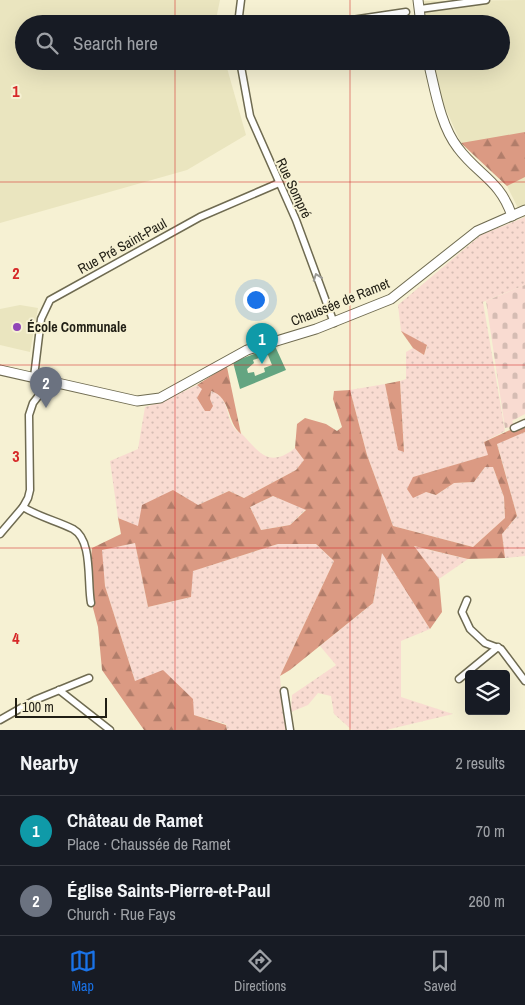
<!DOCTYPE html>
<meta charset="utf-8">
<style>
:root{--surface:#171b24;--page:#20242c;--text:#f1f3f6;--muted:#9ea1a6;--line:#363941;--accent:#1a73e8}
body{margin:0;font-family:"Archivo Narrow",sans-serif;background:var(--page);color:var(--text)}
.controls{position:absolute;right:15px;bottom:15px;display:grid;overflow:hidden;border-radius:5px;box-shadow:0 5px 20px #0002}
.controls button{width:45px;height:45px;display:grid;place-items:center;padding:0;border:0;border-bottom:1px solid var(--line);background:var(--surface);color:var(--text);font:25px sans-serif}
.scale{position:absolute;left:15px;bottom:12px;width:92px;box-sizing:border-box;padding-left:5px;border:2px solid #201e14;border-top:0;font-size:14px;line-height:18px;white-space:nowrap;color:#201e14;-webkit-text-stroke:4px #f6f1d3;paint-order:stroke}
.you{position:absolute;left:255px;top:299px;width:18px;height:18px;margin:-12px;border:4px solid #fff;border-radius:50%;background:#1a73e8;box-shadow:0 0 0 8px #1a73e833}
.badge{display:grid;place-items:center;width:32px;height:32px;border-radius:50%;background:var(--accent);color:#fff;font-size:16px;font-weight:700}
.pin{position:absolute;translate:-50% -41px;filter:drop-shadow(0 1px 2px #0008)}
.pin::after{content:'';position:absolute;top:26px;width:18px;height:15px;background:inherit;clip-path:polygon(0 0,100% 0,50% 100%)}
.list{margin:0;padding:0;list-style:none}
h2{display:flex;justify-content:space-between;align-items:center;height:65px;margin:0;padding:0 20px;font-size:21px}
h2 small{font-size:16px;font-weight:400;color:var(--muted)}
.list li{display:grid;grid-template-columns:32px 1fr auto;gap:15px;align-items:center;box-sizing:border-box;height:70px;padding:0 20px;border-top:1px solid var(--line)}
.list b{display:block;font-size:19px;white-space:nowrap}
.list p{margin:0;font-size:16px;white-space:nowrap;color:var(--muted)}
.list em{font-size:16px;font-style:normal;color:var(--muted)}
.icon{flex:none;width:28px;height:28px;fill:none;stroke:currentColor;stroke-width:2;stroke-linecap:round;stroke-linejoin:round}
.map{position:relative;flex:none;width:525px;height:730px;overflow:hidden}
.search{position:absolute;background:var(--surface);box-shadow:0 5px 20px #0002;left:15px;right:15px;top:15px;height:55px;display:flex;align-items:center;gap:12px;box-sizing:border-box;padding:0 18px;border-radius:28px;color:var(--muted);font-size:19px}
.sheet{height:205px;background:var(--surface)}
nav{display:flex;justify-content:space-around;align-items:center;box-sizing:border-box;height:70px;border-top:1px solid var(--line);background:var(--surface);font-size:14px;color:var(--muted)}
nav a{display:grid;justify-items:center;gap:2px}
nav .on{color:var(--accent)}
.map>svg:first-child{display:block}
.built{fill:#eae5bf}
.grass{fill:url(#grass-dots)}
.forest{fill:url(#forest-firs);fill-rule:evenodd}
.cemetery{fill:url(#cemetery-stones)}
.water{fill:#64a581;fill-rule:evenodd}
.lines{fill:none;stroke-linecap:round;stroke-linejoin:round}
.street-casing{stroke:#6f6b51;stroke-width:9}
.secondary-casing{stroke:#6f6b51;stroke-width:11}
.street{stroke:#fff;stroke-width:6}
.secondary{stroke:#fff;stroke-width:9}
.oneway{stroke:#9b9a95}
.grid{fill:none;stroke:#d62828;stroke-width:1;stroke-opacity:0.55}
.poi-dot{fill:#9146b7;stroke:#f6f1d3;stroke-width:2}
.labels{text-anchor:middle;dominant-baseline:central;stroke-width:4;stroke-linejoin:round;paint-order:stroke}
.street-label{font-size:14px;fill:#201e14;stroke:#f6f1d3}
.poi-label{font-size:14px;font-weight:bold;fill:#201e14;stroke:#f6f1d3;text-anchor:start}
.grid-label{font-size:16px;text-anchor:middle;font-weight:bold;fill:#d62828;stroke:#f6f1d3;stroke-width:4;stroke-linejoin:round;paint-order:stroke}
</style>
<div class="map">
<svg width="525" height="730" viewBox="0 0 525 730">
<defs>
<pattern id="grass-dots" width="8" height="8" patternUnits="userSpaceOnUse" patternTransform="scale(1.25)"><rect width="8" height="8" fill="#f9dbd1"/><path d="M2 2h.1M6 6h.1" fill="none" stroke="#d5bcb3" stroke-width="1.8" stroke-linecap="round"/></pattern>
<pattern id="forest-firs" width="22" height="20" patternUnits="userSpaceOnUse" patternTransform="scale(1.25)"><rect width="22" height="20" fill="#db9a83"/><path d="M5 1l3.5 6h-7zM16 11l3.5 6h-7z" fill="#b17d6a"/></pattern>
<pattern id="cemetery-stones" width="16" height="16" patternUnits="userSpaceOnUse" patternTransform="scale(1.25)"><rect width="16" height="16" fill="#f9dbd1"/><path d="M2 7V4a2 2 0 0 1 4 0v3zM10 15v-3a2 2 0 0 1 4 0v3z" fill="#d5bcb3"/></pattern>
</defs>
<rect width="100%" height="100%" fill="#f6f1d3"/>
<!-- built -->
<g class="built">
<polygon points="0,0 220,0 215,24 24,24 24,61 225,61 246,135 187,170 0,223"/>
<polygon points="525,0 525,217 523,218 507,186 461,143 442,101 434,61 501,61 501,24 426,24 422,1"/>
<polygon points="20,305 38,308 30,352 0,345 0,309"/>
</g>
<!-- grass -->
<g class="grass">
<polygon points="525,217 525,285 483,302 505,431 484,442 489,455 414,477 426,492 436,495 454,483 474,482 485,467 493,467 504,497 505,518 473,547 393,526 367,455 350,390 385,384 398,449 404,451 400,381 406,379 406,352 413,348 424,355 427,346 401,331 398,305 481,235"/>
<path d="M197 385 203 389 210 399 211 391C231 398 224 415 235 429 236 431 239 432 241 433 259 452 269 469 295 448L304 460 296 470 244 498 229 491 198 505 138 527 118 518 110 461 138 449 145 407 162 402Z"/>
<polygon points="525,432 525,556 505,558 502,534 517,516 497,443"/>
<polygon points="273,496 306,509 290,525 261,530 250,507"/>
<polygon points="135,543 148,607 191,597 192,571 278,544 316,544 334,561 280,676 283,713 287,730 227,730 226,724 194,715 135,681 105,586 101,550"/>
<polygon points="413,546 468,559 439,579"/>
<polygon points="382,552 430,629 401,641 401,697 453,714 386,730 352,730 334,714 331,696 318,693 308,705 291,712 292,695 336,665 320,646 373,603"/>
</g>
<!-- forest -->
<g class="forest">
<polygon points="525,132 525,177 507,186 461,143"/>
<polygon points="401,331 427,345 424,355 413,348"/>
<path d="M225 367H227L241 434C226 422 232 398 211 391L210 399 213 406 210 411H205L197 398 202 389 197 385Z"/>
<polygon points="400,381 404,452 398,450 385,384"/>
<path d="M350 390 367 455 393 526 473 547 505 518 504 497 493 467H485L474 482 454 483 436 495 426 492 413 498 407 489 413 477 488 455 484 442 525 423V432L497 444 517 516 502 534 505 558 468 559 414 546 439 579 442 612 430 629 382 553 373 603 290 670 280 676 334 561 316 544H278L193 571 191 597 148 607 135 543 102 550 105 586 135 681 163 670 193 699 194 715 226 725 227 730H144L102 670 98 627 88 589 92 548 121 534 118 518 138 526 142 505 173 490 198 505 229 491 244 498 296 470 304 460 295 448 297 424 305 418 326 424 337 431 342 427 333 399 334 391ZM273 496 306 510 290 525 261 530 250 507Z"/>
</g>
<!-- cemetery -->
<polygon class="cemetery" points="525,285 525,414 512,421 515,426 505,428 486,301"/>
<!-- water -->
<path class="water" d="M275 346 286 370 240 389 233 362ZM268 355 272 365 264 368 265 372 255 376 254 372 248 373 247 369 254 363 253 360Z"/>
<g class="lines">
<!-- street casing -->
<g class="street-casing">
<g id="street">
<polyline points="420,9 486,0"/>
<polyline points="238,24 241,0"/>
<polyline points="325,24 406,12"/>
<polyline points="240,61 250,116 296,220 334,323"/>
<polyline points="34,377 41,319 50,300 200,217 279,183"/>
<polyline points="514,428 525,423"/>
<path d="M23 507C39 517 57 521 73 529 93 540 87 582 91 603"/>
<polyline points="0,534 23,507 28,498 30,490 29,415 33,403 50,381"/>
<polyline points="467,600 462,612 470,629 485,643 501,649 525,681"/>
<polyline points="459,679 498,647"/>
<polyline points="59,690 110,730"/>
<polyline points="284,691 290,730"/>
<polyline points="0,720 35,700 89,678"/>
</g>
</g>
<!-- secondary casing -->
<g class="secondary-casing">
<g id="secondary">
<polyline points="418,0 421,24"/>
<path d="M428 61C435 89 440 125 458 148 478 175 500 180 512 216"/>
<polyline points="0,370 137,401 160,398 247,350 316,329 391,299 477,231 525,210"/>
</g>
</g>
<!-- street -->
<use href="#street" class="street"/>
<!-- secondary -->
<use href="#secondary" class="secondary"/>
</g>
<!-- one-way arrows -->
<defs><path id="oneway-chevron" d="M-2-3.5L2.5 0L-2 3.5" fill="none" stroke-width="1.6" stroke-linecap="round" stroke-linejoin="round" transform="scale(1.25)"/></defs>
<use class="oneway" href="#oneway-chevron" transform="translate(317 277) rotate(-110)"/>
<!-- grid -->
<path class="grid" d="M175 0V24M350 0V24M175 61V730M350 61V730M0 182H525M0 365H525M0 548H525"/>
<!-- markers -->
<circle class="poi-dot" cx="17" cy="327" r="5"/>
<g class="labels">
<!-- street labels -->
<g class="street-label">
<text transform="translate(294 188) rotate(65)">Rue Sompré</text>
<text transform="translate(122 246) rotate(-29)">Rue Pré Saint-Paul</text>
<text transform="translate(340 302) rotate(-22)">Chaussée de Ramet</text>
</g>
<!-- poi labels -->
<g class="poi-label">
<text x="27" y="327">École Communale</text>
</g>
</g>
<g class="grid-label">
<text x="16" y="97">1</text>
<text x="16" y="279">2</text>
<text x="16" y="462">3</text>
<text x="16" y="644">4</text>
</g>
</svg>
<div class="controls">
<button><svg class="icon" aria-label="layers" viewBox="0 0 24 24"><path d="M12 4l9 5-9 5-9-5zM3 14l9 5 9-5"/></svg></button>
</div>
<div class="scale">100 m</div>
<div class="you"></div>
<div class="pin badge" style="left:262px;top:364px;background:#0f9aa8">1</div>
<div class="pin badge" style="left:46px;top:408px;background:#6b7280">2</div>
<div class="search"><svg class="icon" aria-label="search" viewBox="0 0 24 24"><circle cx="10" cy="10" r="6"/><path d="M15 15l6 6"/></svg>Search here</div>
</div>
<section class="sheet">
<h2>Nearby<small>2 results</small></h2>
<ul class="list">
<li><span class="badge" style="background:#0f9aa8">1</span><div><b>Château de Ramet</b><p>Place · Chaussée de Ramet</p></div><em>70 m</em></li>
<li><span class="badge" style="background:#6b7280">2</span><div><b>Église Saints-Pierre-et-Paul</b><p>Church · Rue Fays</p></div><em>260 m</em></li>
</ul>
</section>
<nav>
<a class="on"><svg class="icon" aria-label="map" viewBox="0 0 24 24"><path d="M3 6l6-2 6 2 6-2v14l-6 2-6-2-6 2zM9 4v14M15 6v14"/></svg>Map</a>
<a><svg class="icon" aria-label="directions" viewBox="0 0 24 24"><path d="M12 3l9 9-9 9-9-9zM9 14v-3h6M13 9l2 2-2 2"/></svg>Directions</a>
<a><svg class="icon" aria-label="saved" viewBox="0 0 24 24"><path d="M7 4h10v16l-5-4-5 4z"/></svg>Saved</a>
</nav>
